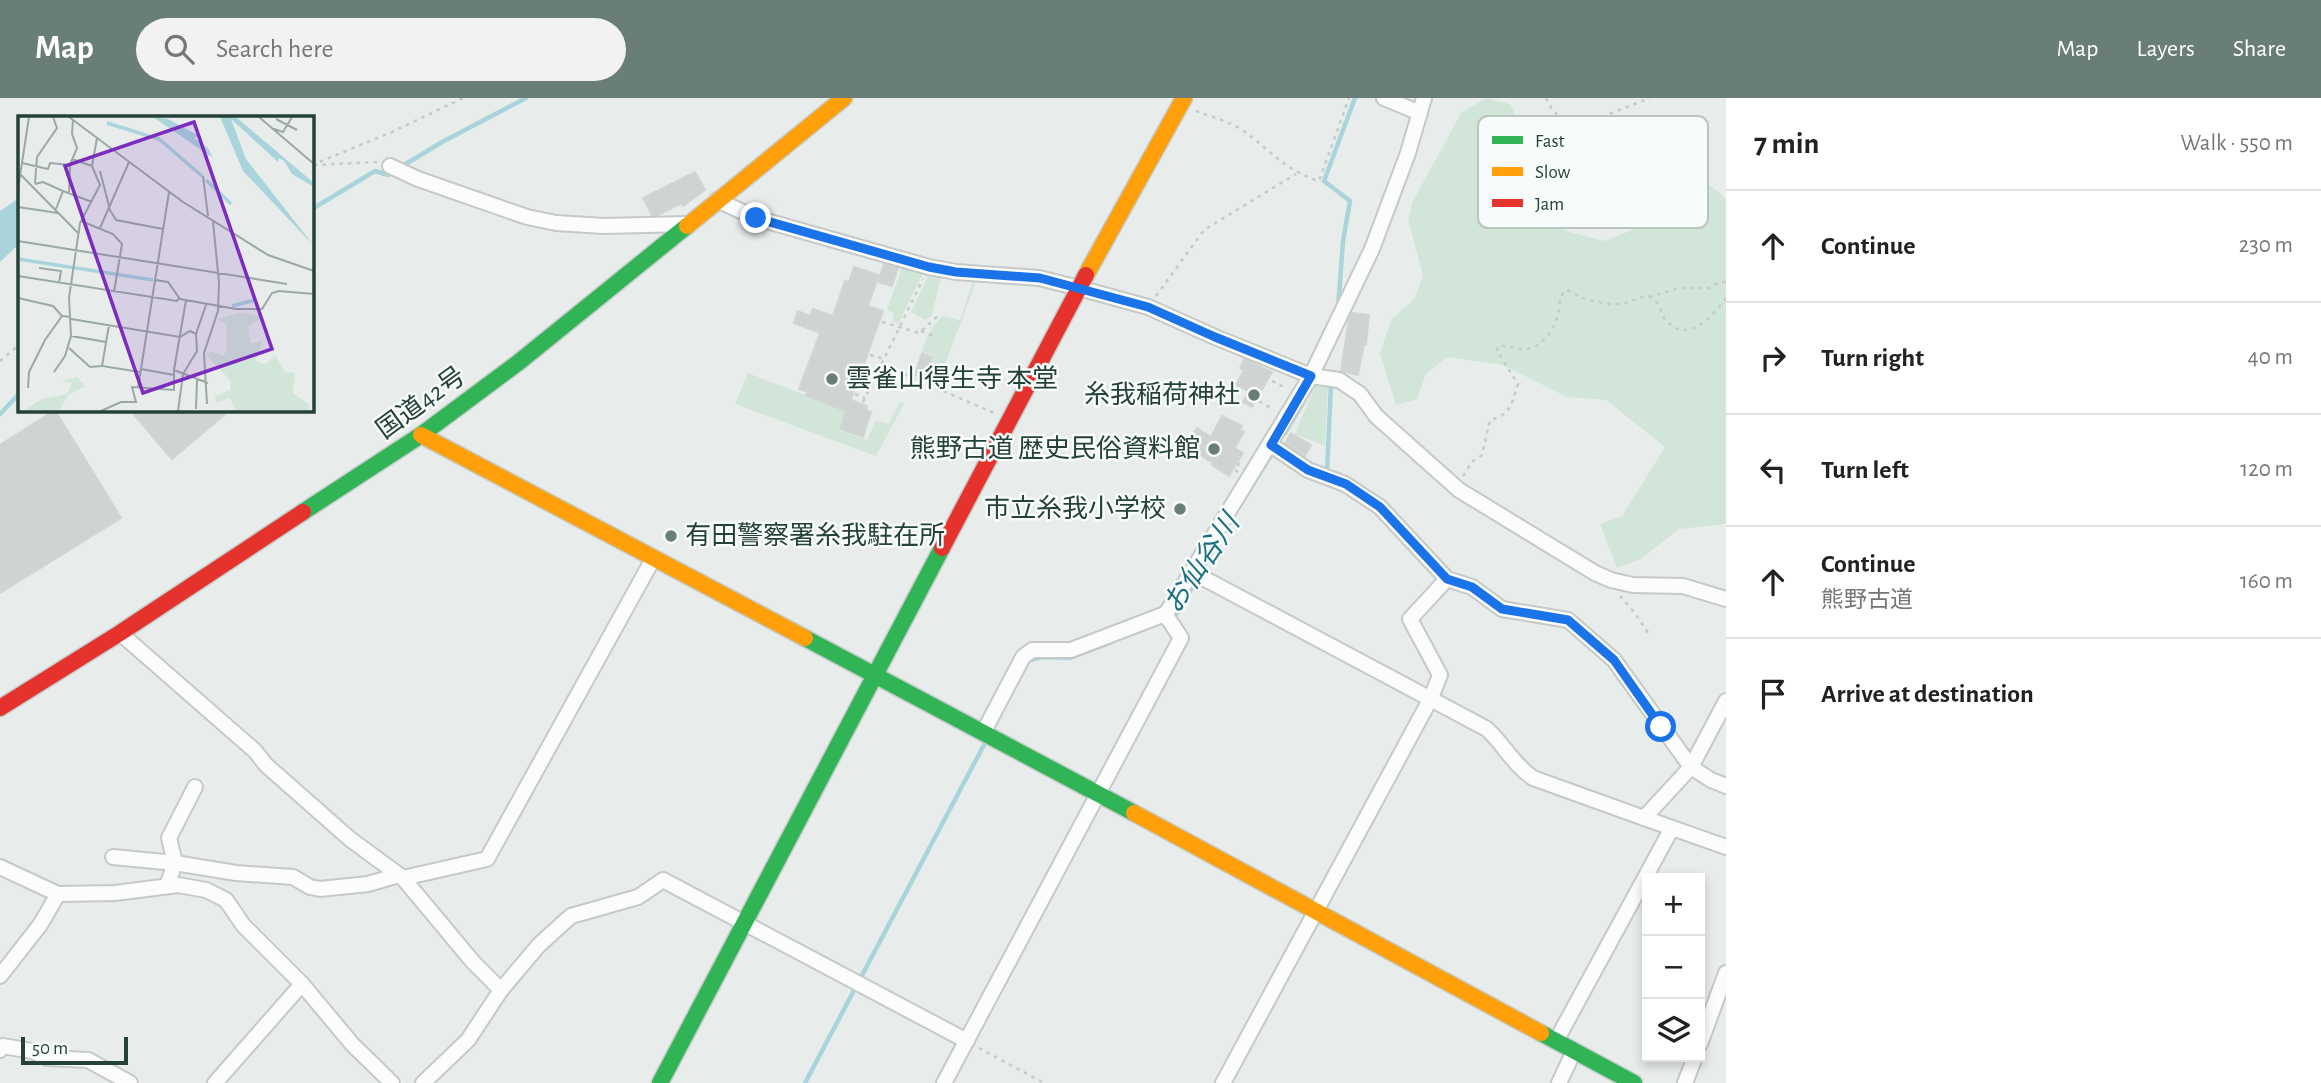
<!DOCTYPE html>
<meta charset="utf-8">
<style>
:root{--surface:#fff;--page:#f2f2f2;--text:#222;--muted:#767676;--line:#e0e0e0;--accent:#697e78}
body{margin:0;font-family:"Alegreya Sans","Noto Sans JP",sans-serif;background:var(--page);color:var(--text)}
.controls{position:absolute;right:21px;bottom:21px;display:grid;overflow:hidden;border-radius:0px;box-shadow:0 4px 10px #0003}
.controls button{width:63px;height:63px;display:grid;place-items:center;padding:0;border:0;border-bottom:2px solid var(--line);background:var(--surface);color:var(--text);font:35px sans-serif}
.scale{position:absolute;left:21px;bottom:18px;width:107px;box-sizing:border-box;padding-left:7px;border:4px solid #24423a;border-top:0;font-size:19px;line-height:24px;white-space:nowrap;color:#24423a;-webkit-text-stroke:5px #f7fbf9;paint-order:stroke}
.stop{position:absolute;width:21px;height:21px;margin:-16px;border:5px solid #1a73e8;border-radius:50%;background:#fff}
.stop.end{background:#1a73e8;border-color:#fff;box-shadow:0 2px 7px #0008}
.list{margin:0;padding:0;list-style:none}
h2{display:flex;justify-content:space-between;align-items:center;height:91px;margin:0;padding:0 28px;font-size:30px}
h2 small{font-size:23px;font-weight:400;color:var(--muted)}
.list li{display:grid;grid-template-columns:46px 1fr auto;gap:21px;align-items:center;box-sizing:border-box;height:112px;padding:0 28px;border-top:2px solid var(--line)}
.list b{display:block;font-size:26px;white-space:nowrap}
.list p{margin:0;font-size:23px;white-space:nowrap;color:var(--muted)}
.list em{font-size:23px;font-style:normal;color:var(--muted)}
.icon{flex:none;width:38px;height:38px;fill:none;stroke:currentColor;stroke-width:2;stroke-linecap:round;stroke-linejoin:round}
.map{position:relative;flex:none;width:1726px;height:985px;overflow:hidden}
header{display:flex;align-items:center;gap:42px;box-sizing:border-box;height:98px;padding:0 35px;background:var(--accent);color:#fff}
header strong{font-size:33px}
nav{display:flex;gap:38px;margin-inline-start:auto;font-size:24px}
.search{width:490px;height:63px;background:var(--page);display:flex;align-items:center;gap:18px;box-sizing:border-box;padding:0 24px;border-radius:38px;color:var(--muted);font-size:26px}
main{display:flex}
aside{flex:1;background:var(--surface)}
.map>svg:first-child{display:block}
.green{fill:#d1e6d8}
.water{fill:#a9d4db}
.lines{fill:none;stroke-linecap:round;stroke-linejoin:round}
.stream{stroke:#a9d4db;stroke-width:4.5}
.building{fill:#cfd4d2;stroke:#d1d6d4;stroke-width:2}
.street-casing{stroke:#c5cac8;stroke-width:18}
.fast-casing{stroke:#c3cbc8;stroke-width:19}
.slow-casing{stroke:#c3cbc8;stroke-width:19}
.jam-casing{stroke:#c3cbc8;stroke-width:19}
.path{stroke:#c3ccca;stroke-width:2.5;stroke-dasharray:3.5 5;stroke-linecap:butt}
.street{stroke:#fcfcfc;stroke-width:14}
.fast{stroke:#30b455;stroke-width:16}
.slow{stroke:#ff9f0a;stroke-width:16}
.jam{stroke:#e5322d;stroke-width:16}
.route{stroke:#1a73e8;stroke-width:9}
.poi-dot{fill:#697e78;stroke:#f7fbf9;stroke-width:2.5}
.labels{text-anchor:middle;dominant-baseline:central;stroke-width:5;stroke-linejoin:round;paint-order:stroke}
.poi-label{font-size:26px;fill:#24423a;stroke:#f7fbf9;text-anchor:end}
.street-label{font-size:26px;fill:#24423a;stroke:#f7fbf9}
.water-label{font-size:28px;font-style:italic;fill:#1c6f80;stroke:#f7fbf9}
.inset-river{fill:none;stroke:#a9d4db;stroke-width:3.5}
.inset-road{fill:none;stroke:#9aa9a4;stroke-width:2}
.view{fill:#7b2cbf;fill-opacity:0.15;stroke:#7b2cbf;stroke-width:3.5}
.inset-edge{fill:none;stroke:#24423a;stroke-width:3.5}
.key{fill:#f7fbf9;stroke:#b8c4c0;stroke-width:2}
.key-label{font-size:19px;fill:#24423a}
</style>
<header>
<strong>Map</strong>
<div class="search"><svg class="icon" aria-label="search" viewBox="0 0 24 24"><circle cx="10" cy="10" r="6"/><path d="M15 15l6 6"/></svg>Search here</div>
<nav><a>Map</a><a>Layers</a><a>Share</a></nav>
</header>
<main>
<div class="map">
<svg width="1726" height="985" viewBox="0 0 1726 985">
<rect width="100%" height="100%" fill="#e8edeb"/>
<!-- green -->
<g class="green">
<polygon points="1486,0 1510,6 1519,25 1500,78 1523,114 1573,135 1604,143 1638,130 1647,96 1632,57 1650,44 1720,95 1726,102 1726,426 1679,431 1641,461 1617,470 1600,426 1622,418 1665,349 1606,302 1567,299 1503,267 1447,259 1426,276 1417,301 1396,307 1380,255 1391,222 1415,200 1423,177 1408,122 1413,103 1461,15"/>
<polygon points="902,169 923,175 898,226 892,223 894,215 887,212"/>
<polygon points="929,176 941,178 932,217 925,222 911,214"/>
<path d="M973 183 976 184 944 269 933 266 935 258 922 253C926 239 932 227 943 218L960 222Z"/>
<polygon points="748,275 805,297 805,299 845,313 838,332 867,342 876,322 888,326 900,304 904,306 876,358 735,306"/>
<polygon points="1316,286 1328,286 1325,348 1295,336"/>
</g>
<!-- water -->
<polygon class="water" points="19,100 19,146 0,164 0,113"/>
<g class="lines">
<!-- stream -->
<g class="stream">
<polyline points="401,69 442,44 526,0"/>
<polyline points="312,111 375,73 388,77 391,75"/>
<polyline points="1338,211 1343,143 1350,103 1324,83 1355,0"/>
<polyline points="0,316 19,296"/>
<polyline points="1285,335 1304,303"/>
<polyline points="1327,374 1331,287"/>
<polyline points="1246,397 1275,351"/>
<polyline points="1172,520 1179,513 1214,450"/>
<polyline points="1030,562 1043,559 1070,560 1112,544"/>
<polyline points="805,985 986,643"/>
</g>
</g>
<!-- building -->
<g class="building">
<polygon points="695,74 705,92 683,108 682,105 658,117 652,117 643,100"/>
<polygon points="884,166 898,170 892,188 878,184"/>
<polygon points="854,169 879,177 868,208 883,213 864,266 858,264 850,287 855,289 851,302 867,308 866,312 871,314 863,339 840,331 846,313 806,298 808,294 799,291 820,235 794,225 798,213 810,218 813,211 833,218 845,183 849,184"/>
<polygon points="1352,215 1369,217 1366,246 1364,246 1358,277 1341,273 1349,221"/>
<polygon points="922,255 933,259 929,270 938,273 935,284 915,277"/>
<polygon points="1244,261 1272,274 1252,309 1243,304 1248,293 1236,287 1244,272 1240,270"/>
<polygon points="55,312 121,420 0,495 0,347"/>
<polygon points="130,312 230,312 172,361"/>
<polygon points="1222,318 1242,328 1240,332 1244,334 1235,350 1243,355 1229,378 1212,367 1213,365 1185,347 1197,330 1211,339"/>
<polygon points="1291,335 1311,347 1305,358 1285,345"/>
</g>
<g class="lines">
<!-- street casing -->
<g class="street-casing">
<g id="street">
<polyline points="1384,0 1420,15"/>
<polyline points="390,68 418,81 527,119 556,125 604,128 687,126"/>
<polyline points="717,102 756,120 929,169 956,174 1039,180 1079,190 1148,209 1215,239 1311,278 1339,282 1360,296 1376,318 1459,392 1595,475 1611,482 1633,487 1683,488 1726,501"/>
<polyline points="1271,347 1308,372 1345,386 1380,409 1447,481 1472,489 1502,511 1568,522 1614,562 1691,669 1711,682 1726,688"/>
<path d="M1192 474 1487 631C1504 647 1514 667 1533 680L1644 720"/>
<polyline points="120,535 255,653 266,667 350,741 403,780 473,864 501,892"/>
<polyline points="1726,603 1691,669 1644,720 1726,749"/>
<polyline points="983,635 1023,559 1032,552 1071,552 1165,516 1169,511 1311,278 1372,151 1408,55 1424,0"/>
<polyline points="113,759 175,765 236,775 293,779 310,789 320,791 368,786 399,777"/>
<polyline points="0,769 58,796 115,795 178,787 206,792 226,802 243,827 302,886 352,946 392,985"/>
<polyline points="403,780 487,761 653,461"/>
<polyline points="167,788 175,765 169,740 195,689"/>
<polyline points="0,878 40,827 58,796"/>
<polyline points="1556,943 1672,730"/>
<polyline points="1700,946 1726,875"/>
<polyline points="0,952 3,948 32,953 47,960 88,962 130,985"/>
<polyline points="215,985 302,886"/>
<polyline points="423,985 468,942 501,892 539,847 571,818 638,799 663,782 967,943"/>
<polyline points="944,985 1181,540 1165,516"/>
<polyline points="1223,985 1431,600 1440,577 1410,521 1447,481"/>
<polyline points="1559,985 1574,953"/>
<polyline points="1685,985 1695,959"/>
</g>
</g>
<!-- fast casing -->
<g class="fast-casing">
<g id="fast">
<polyline points="303,414 421,337 519,264 687,128"/>
<polyline points="805,540 1134,715"/>
<polyline points="1541,935 1634,985"/>
<polyline points="660,985 942,450"/>
</g>
</g>
<!-- slow casing -->
<g class="slow-casing">
<g id="slow">
<polyline points="687,128 844,0"/>
<polyline points="1086,177 1184,0"/>
<polyline points="421,337 805,540"/>
<polyline points="1134,715 1541,935"/>
</g>
</g>
<!-- jam casing -->
<g class="jam-casing">
<g id="jam">
<polyline points="942,450 1086,177"/>
<polyline points="0,610 120,535 303,414"/>
</g>
</g>
<!-- path -->
<g class="path">
<path d="M1546 0C1554 18 1566 27 1586 25L1650 0"/>
<path d="M1196 13C1211 19 1229 23 1242 32 1272 53 1281 70 1319 83L1349 0"/>
<polyline points="312,67 392,34 463,0"/>
<polyline points="314,67 377,64"/>
<polyline points="1156,198 1204,132 1296,76"/>
<polyline points="1649,199 1679,190 1710,190 1722,183 1726,185"/>
<polyline points="882,224 919,235 940,216"/>
<polyline points="921,233 937,239"/>
<polyline points="870,257 884,261"/>
<polyline points="0,263 19,247"/>
<polyline points="881,266 994,315"/>
<polyline points="858,271 876,277"/>
<polyline points="1272,283 1286,290"/>
<polyline points="855,296 865,300"/>
<polyline points="1259,303 1274,312"/>
<polyline points="863,304 923,181"/>
<polyline points="1238,374 1235,372 1241,363"/>
<path d="M1463 378 1472 364 1482 357 1490 322C1512 316 1511 306 1518 286L1497 253 1498 248C1509 246 1519 254 1531 250 1543 247 1555 230 1558 217 1560 208 1558 199 1566 192 1571 193 1575 196 1580 199 1590 203 1602 205 1613 206 1627 208 1641 196 1650 199 1659 202 1660 214 1665 221 1686 248 1713 218 1726 200"/>
<polyline points="1620,498 1634,514 1651,539"/>
<polyline points="979,950 1044,985"/>
</g>
<!-- street -->
<use href="#street" class="street"/>
<!-- fast -->
<use href="#fast" class="fast"/>
<!-- slow -->
<use href="#slow" class="slow"/>
<!-- jam -->
<use href="#jam" class="jam"/>
</g>
<g class="lines">
<!-- route -->
<polyline class="route" points="756,120 929,169 956,174 1040,180 1148,209 1215,239 1311,278 1271,347 1308,372 1346,386 1380,409 1447,481 1472,489 1502,511 1568,522 1614,562 1661,629"/>
</g>
<!-- markers -->
<g class="poi-dot">
<circle cx="832" cy="281" r="7"/>
<circle cx="1254" cy="297" r="7"/>
<circle cx="1214" cy="351" r="7"/>
<circle cx="1180" cy="411" r="7"/>
<circle cx="671" cy="438" r="7"/>
</g>
<g class="labels">
<!-- poi labels -->
<g class="poi-label">
<text x="846" y="281" text-anchor="start">雲雀山得生寺 本堂</text>
<text x="1240" y="297">糸我稲荷神社</text>
<text x="1200" y="351">熊野古道 歴史民俗資料館</text>
<text x="1166" y="411">市立糸我小学校</text>
<text x="685" y="438" text-anchor="start">有田警察署糸我駐在所</text>
</g>
<!-- street labels -->
<g class="street-label">
<text transform="translate(421 305) rotate(-36)">国道42号</text>
</g>
<!-- water labels -->
<g class="water-label">
<text transform="translate(1202 466) rotate(-56)">お仙谷川</text>
</g>
</g>
<!-- overview -->
<g transform="translate(18 18)">
<rect width="296" height="296" fill="#e8edeb"/>
<path d="M224 196 244 201 230 211 233 227 245 225 237 245 248 248 257 239 267 256 277 257 275 277 291 288V295H218L212 282 198 287 197 280 212 274 213 265 188 239 193 235 206 240 209 231 208 208 199 203ZM59 261 68 270 51 278 41 295H5L24 283 49 278 54 267 45 265Z" fill="#d1e6d8"/>
<path d="M135 1 150 3 181 20 176 22 190 32 195 42ZM202 1H218L296 67V71L274 58 266 45 261 42 260 46 213 3 228 43 296 130 225 55Z" fill="#a9d4db"/>
<path class="inset-river" d="M89 7 141 23 184 60M188 64 213 88M0 143 135 164M214 190 237 184"/>
<path class="inset-road" d="M51 1 165 86 250 139 296 155M241 1 296 48M258 3 279 14M253 12 265 16 274 1M54 43 74 50M4 47 30 53 32 47 52 49 51 77M52 49 59 32 54 18 55 4M82 55 92 94M0 56 60 117M185 60 190 100M17 67 19 41 39 12 35 1M17 68 25 66 45 75M0 73 11 1M0 91 40 97M38 93 45 75 74 86M92 94 98 104 145 113M63 105 95 118 104 128 96 176M82 112 111 46M0 125 269 168M21 152 43 155 41 167M0 160 159 185 161 182M137 164 150 166 162 183 218 193H244L254 177 261 175 296 178M0 182 35 190 44 200M53 203 162 221 172 215 178 218M91 209 84 250 122 256M53 220 51 182 62 107 82 69 74 50 79 22M51 232 72 251 84 250M123 253 156 259M156 254 168 184M36 256 47 240 53 220 88 226M10 272 11 256 27 224 44 200 53 201M120 272 151 76M189 288 186 237 200 195 201 166 195 106M178 293 179 262M83 295 103 286H118L114 271 156 274V254L190 267M160 295 165 258 179 235 178 218 188 189"/>
<path class="view" d="M176 6 254 233 125 277 47 50Z"/>
<rect width="296" height="296" class="inset-edge"/>
</g>
<!-- legend -->
<rect x="1478" y="18" width="230" height="112" rx="10" class="key"/>
<rect x="1492" y="38" width="31" height="8" fill="#30b455"/>
<rect x="1492" y="69" width="31" height="9" fill="#ff9f0a"/>
<rect x="1492" y="101" width="31" height="8" fill="#e5322d"/>
<g class="key-label">
<text x="1535" y="49">Fast</text>
<text x="1535" y="80">Slow</text>
<text x="1535" y="112">Jam</text>
</g>
</svg>
<div class="controls">
<button>+</button>
<button>−</button>
<button><svg class="icon" aria-label="layers" viewBox="0 0 24 24"><path d="M12 4l9 5-9 5-9-5zM3 14l9 5 9-5"/></svg></button>
</div>
<div class="scale">50 m</div>
<div class="stop" style="left:1661px;top:629px"></div>
<div class="stop end" style="left:756px;top:120px"></div>
</div>
<aside>
<h2>7 min<small>Walk · 550 m</small></h2>
<ul class="list">
<li><svg class="icon" aria-label="ahead" viewBox="0 0 24 24"><path d="M12 20V5M6 11l6-6 6 6"/></svg><div><b>Continue</b></div><em>230 m</em></li>
<li><svg class="icon" aria-label="right" viewBox="0 0 24 24"><path d="M7 20v-9h11M14 6l5 5-5 5"/></svg><div><b>Turn right</b></div><em>40 m</em></li>
<li><svg class="icon" aria-label="left" viewBox="0 0 24 24"><path d="M17 20v-9H6M10 6l-5 5 5 5"/></svg><div><b>Turn left</b></div><em>120 m</em></li>
<li><svg class="icon" aria-label="ahead" viewBox="0 0 24 24"><path d="M12 20V5M6 11l6-6 6 6"/></svg><div><b>Continue</b><p>熊野古道</p></div><em>160 m</em></li>
<li><svg class="icon" aria-label="arrive" viewBox="0 0 24 24"><path d="M6 21V4h12l-3 4 3 4H6"/></svg><div><b>Arrive at destination</b></div></li>
</ul>
</aside>
</main>
